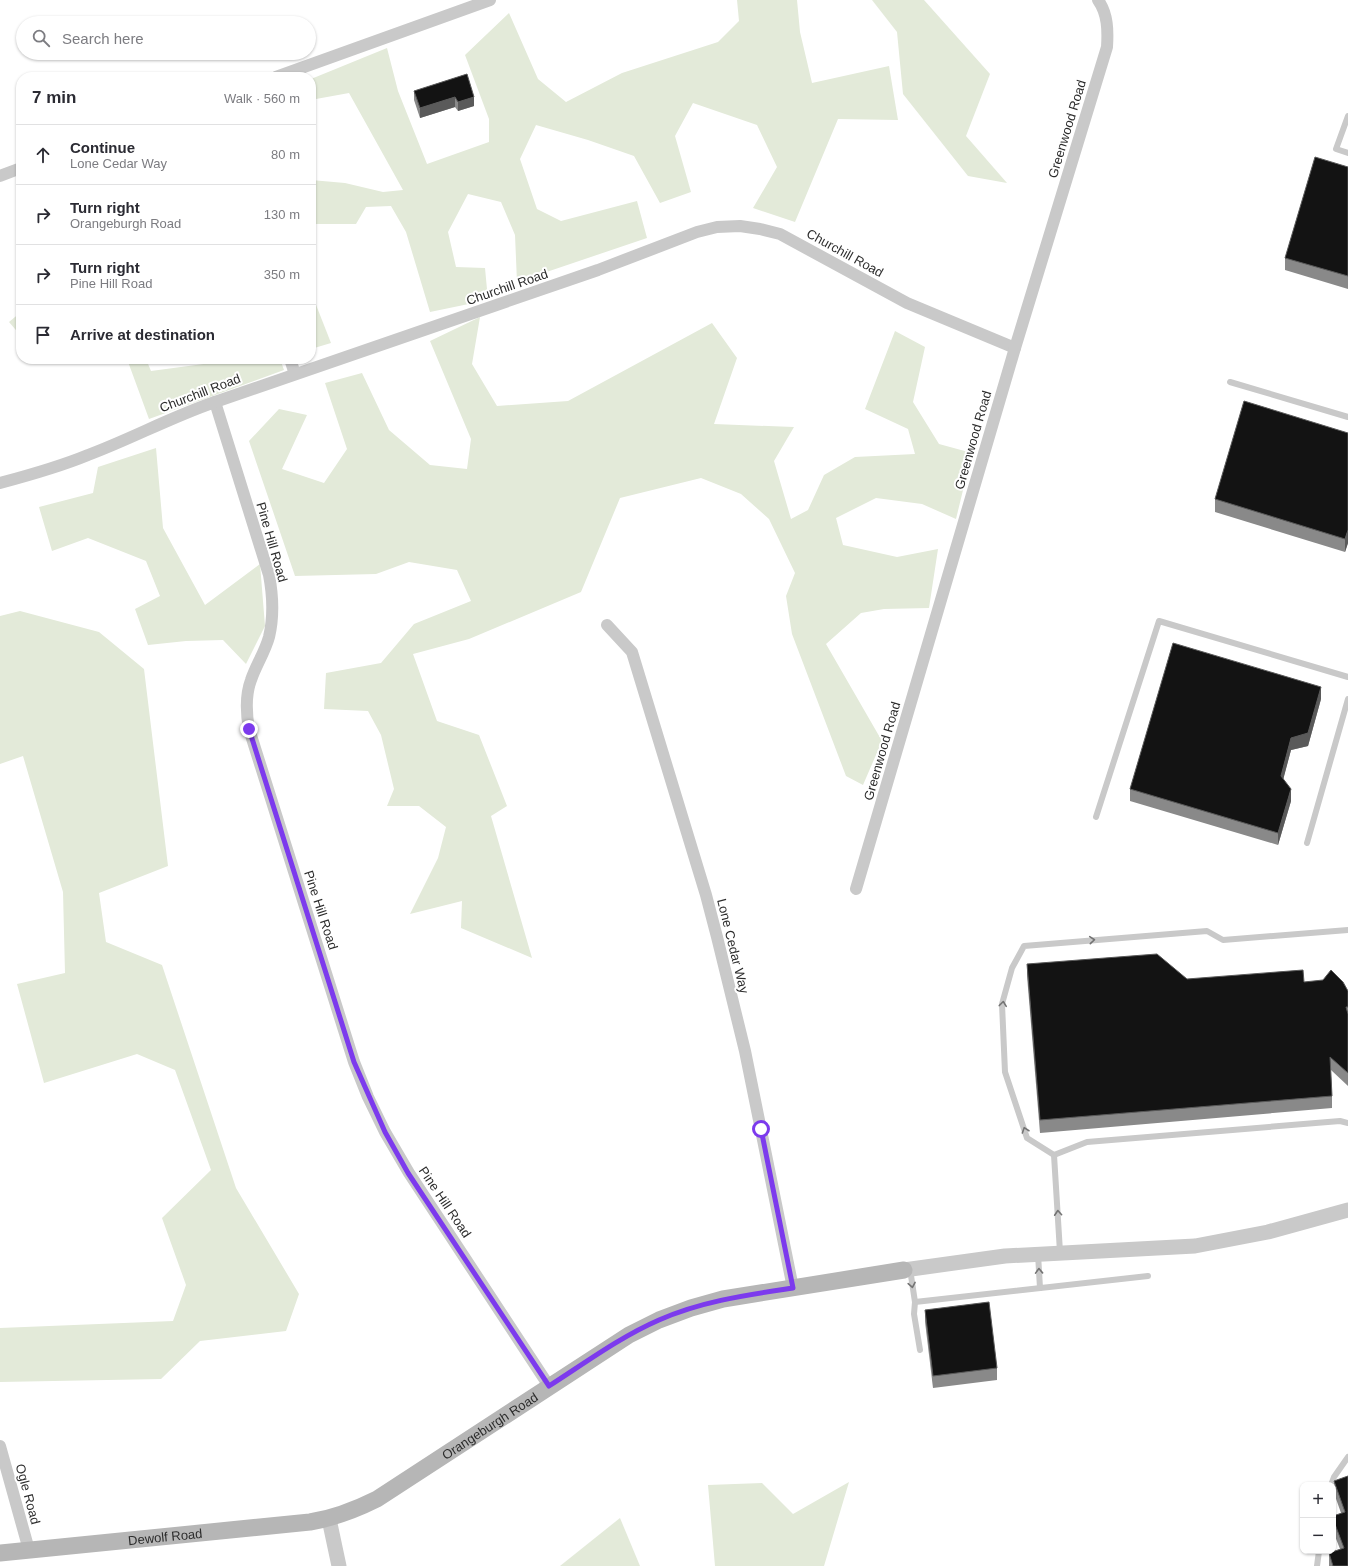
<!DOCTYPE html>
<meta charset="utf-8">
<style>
:root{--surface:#fff;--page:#f7f7f7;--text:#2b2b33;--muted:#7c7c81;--line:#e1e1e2}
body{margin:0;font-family:Arial,sans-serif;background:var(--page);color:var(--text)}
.controls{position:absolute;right:12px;bottom:12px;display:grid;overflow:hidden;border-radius:8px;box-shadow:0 1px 3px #0004}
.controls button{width:36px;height:36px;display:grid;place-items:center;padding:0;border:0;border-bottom:1px solid var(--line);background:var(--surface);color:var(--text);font:20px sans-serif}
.stop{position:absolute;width:12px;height:12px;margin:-9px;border:3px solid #7c3aed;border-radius:50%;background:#fff}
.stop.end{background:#7c3aed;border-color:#fff;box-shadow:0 1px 4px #0008}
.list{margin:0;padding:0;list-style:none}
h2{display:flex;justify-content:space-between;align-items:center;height:52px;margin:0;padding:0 16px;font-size:17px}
h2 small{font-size:13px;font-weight:400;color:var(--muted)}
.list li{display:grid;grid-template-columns:26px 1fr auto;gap:12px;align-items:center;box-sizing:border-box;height:60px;padding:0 16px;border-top:1px solid var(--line)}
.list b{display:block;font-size:15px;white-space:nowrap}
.list p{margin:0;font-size:13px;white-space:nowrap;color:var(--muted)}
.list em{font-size:13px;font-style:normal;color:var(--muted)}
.icon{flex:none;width:22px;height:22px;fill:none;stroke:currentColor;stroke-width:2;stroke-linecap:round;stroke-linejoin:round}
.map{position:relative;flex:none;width:1348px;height:1566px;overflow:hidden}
.search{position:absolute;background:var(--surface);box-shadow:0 1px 3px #0004;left:16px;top:16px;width:300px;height:44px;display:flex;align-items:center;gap:10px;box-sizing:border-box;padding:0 14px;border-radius:22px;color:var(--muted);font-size:15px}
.panel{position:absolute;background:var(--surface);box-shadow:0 1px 3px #0004;left:16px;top:72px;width:300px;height:292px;border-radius:16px}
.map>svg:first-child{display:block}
.green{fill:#e3ead9}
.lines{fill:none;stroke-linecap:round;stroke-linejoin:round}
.service{stroke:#c9c9c9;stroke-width:6}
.minor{stroke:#c9c9c9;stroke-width:12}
.tertiary{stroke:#c9c9c9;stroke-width:15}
.secondary{stroke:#b6b6b6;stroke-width:17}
.wall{fill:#898989}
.shaded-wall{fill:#5a5a5a}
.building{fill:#131313;stroke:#5a5a5a}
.oneway{stroke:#737373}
.route{stroke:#7c3aed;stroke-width:5}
.labels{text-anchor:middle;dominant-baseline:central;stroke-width:4;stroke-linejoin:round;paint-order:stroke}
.street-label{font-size:13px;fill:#2c2c2c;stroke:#fff}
</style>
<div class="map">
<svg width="1348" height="1566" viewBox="0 0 1348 1566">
<rect width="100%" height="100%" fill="#fff"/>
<!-- green -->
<g class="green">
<polygon points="737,0 797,0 800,32 812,83 889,66 898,120 838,119 795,222 753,208 777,167 757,125 693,103 675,136 691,192 660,203 634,156 588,140 536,125 520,159 537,209 561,221 637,201 647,238 517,282 515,235 501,202 468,194 448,232 456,267 485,268 488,300 430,312 406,232 391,206 366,207 356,224 311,224 311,180 345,183 383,192 403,190 349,93 316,99 311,103 311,79 387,48 398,91 427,164 489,142 489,119 465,55 509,13 538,79 566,102 622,73 718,42 739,21"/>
<polygon points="872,0 924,0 990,74 966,136 1007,183 968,176 903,94 897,32"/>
<polygon points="311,292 331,343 311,349"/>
<polygon points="21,312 21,336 9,322"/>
<polygon points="480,317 472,364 497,406 568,401 712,323 737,358 714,424 794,427 774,461 791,519 808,510 824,475 855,457 915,454 908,429 865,409 895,331 925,347 913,402 939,444 972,453 956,519 922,504 876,498 836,518 843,545 897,557 938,549 929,608 884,609 861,613 826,644 882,741 863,785 846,776 792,634 786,596 795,573 769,519 741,494 701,478 620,498 581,592 469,639 413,654 437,721 479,735 507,806 491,816 532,958 461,928 462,901 410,914 438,858 446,827 419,806 387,806 394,789 381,735 368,711 324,709 326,673 381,663 414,624 471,601 457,570 409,562 376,574 295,576 249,441 279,409 307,415 282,469 324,483 347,449 325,383 362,373 389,430 430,465 467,469 471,439 430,341"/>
<polygon points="127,359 146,359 151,371 211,363 223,359 280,359 284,370 149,419"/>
<polygon points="156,448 163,528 205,605 260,564 265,626 246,664 223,640 186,641 148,645 135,609 160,596 146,561 88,538 52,551 39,507 93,493 98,467"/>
<polygon points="20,611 99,632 144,669 168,866 99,893 106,942 162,965 236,1188 299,1294 286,1331 200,1341 161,1379 0,1382 0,1328 173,1321 186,1285 162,1218 211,1170 175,1070 137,1054 44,1083 17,984 65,973 63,892 23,756 0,764 0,616"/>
<polygon points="849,1482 824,1566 715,1566 708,1485 762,1483 793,1514"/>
<polygon points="620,1518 640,1566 560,1566"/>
</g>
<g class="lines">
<!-- service -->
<g class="service">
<polyline points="1348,116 1336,149 1348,153"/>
<polyline points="1230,382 1348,417"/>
<polyline points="1096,817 1159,621 1348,677"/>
<polyline points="1307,843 1348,699"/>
<polyline points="1054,1155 1027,1138 1005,1072 1002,1004 1012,968 1024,946 1207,931 1223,940 1348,930"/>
<polyline points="1054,1155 1087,1142 1340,1121 1348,1123"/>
<polyline points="1054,1155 1060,1252"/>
<polyline points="1038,1254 1040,1288"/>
<polyline points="910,1269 915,1302"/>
<polyline points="920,1350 914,1314 915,1302 1148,1276"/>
<polyline points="1331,1485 1334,1477 1348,1457"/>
<polyline points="1317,1566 1319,1551"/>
</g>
<!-- minor -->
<g class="minor">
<polyline points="276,77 490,0"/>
<polyline points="0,176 21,168"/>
<polyline points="290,359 295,374"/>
<path d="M215 402 269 575C273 596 274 616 269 637 265 652 256 665 251 680 245 696 246 712 249 729L354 1062 368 1097 385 1132 409 1173 549 1386"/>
<path d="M0 483C30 475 59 467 88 455 131 439 171 417 215 402L598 270 697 232 717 227 740 226 760 229 780 234 907 303 1015 348"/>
<polyline points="607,625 632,652 706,895 717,937 745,1051 793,1288"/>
<path d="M856 889 1015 348 1107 47C1108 31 1108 14 1098 0"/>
<polyline points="0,1446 29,1550"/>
</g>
<!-- tertiary -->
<g class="tertiary">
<polyline points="904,1270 1005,1256 1195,1246 1268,1232 1348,1210"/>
<polyline points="329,1519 339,1566"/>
</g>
<!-- secondary -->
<path class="secondary" id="s1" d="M0 1553 310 1522C334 1518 355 1510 377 1499L629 1335 659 1320 691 1308 723 1299 904 1270"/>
</g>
<!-- wall -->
<g class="wall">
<polygon points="467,74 474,106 458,111 455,107 420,118 414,100 414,91"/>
<polygon points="1348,167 1348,289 1285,270 1285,258"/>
<polygon points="1348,433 1348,543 1345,552 1215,512 1215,499"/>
<polygon points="1321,699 1308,746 1291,750 1283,779 1291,801 1278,845 1130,801 1130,789"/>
<polygon points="1027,964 1187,979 1304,982 1348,991 1348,1086 1331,1070 1332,1096 1332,1108 1040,1133 1027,976"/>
<polygon points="925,1310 997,1368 997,1380 933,1388 925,1322"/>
<polygon points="1348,1476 1348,1566 1329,1566 1329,1553 1340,1549 1333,1531 1333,1519 1341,1513 1334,1493 1334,1481"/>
</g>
<!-- shaded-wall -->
<g class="shaded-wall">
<polygon points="455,97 455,107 420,118 420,108"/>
<polygon points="474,97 474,106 458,111 458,102"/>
<polygon points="1348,530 1348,543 1345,552 1345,539"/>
<polygon points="1321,687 1321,699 1308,746 1291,750 1281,788 1281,776 1291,738"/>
<polygon points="1291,789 1291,801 1278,845 1278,833"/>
</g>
<!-- building -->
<g class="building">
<polygon points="467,74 474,97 458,102 455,97 420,108 414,91"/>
<polygon points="1315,157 1348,167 1348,276 1285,258"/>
<polygon points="1244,401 1348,433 1348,530 1345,539 1215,499"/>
<polygon points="1173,643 1321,687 1308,733 1291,738 1281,776 1291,789 1278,833 1130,789"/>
<polygon points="1157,954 1187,979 1303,970 1304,982 1323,980 1331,970 1343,982 1348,991 1348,1007 1346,1007 1348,1014 1348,1073 1330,1057 1332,1096 1040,1120 1027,964"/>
<polygon points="989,1302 997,1368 933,1376 925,1310"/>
<polygon points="1348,1476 1348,1566 1333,1566 1329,1553 1344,1548 1333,1519 1333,1516 1345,1512 1334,1481"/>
</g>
<!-- one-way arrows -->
<defs><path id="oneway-chevron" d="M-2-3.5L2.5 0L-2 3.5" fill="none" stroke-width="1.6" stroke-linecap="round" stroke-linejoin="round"/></defs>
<g class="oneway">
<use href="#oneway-chevron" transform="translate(1092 940) rotate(-5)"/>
<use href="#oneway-chevron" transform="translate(1003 1004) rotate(-83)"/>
<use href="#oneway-chevron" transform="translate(1025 1130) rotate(-109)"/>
<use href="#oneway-chevron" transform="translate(1058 1213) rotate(-94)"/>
<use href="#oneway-chevron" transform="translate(1039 1271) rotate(-92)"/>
<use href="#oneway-chevron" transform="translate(912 1285) rotate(80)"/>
</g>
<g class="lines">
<!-- route -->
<path class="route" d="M249 729 354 1062 385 1132 408 1173 549 1386C585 1363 620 1337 659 1320 702 1301 747 1295 793 1288L761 1129"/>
</g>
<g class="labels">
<!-- street labels -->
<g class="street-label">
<text transform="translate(1067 129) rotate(-73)">Greenwood Road</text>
<text transform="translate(845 253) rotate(29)">Churchill Road</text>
<text transform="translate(507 287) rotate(-19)">Churchill Road</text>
<text transform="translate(200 393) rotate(-21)">Churchill Road</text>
<text transform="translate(973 440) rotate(-74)">Greenwood Road</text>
<text transform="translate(272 542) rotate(74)">Pine Hill Road</text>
<text transform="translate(882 751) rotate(-74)">Greenwood Road</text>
<text transform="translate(321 910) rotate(72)">Pine Hill Road</text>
<text transform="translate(733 946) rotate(76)">Lone Cedar Way</text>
<text transform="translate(445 1202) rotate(56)">Pine Hill Road</text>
<text stroke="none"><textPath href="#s1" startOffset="517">Orangeburgh Road</textPath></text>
<text transform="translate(28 1494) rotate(75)">Ogle Road</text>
<text stroke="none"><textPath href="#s1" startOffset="166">Dewolf Road</textPath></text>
</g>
</g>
</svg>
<div class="controls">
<button>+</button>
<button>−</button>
</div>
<div class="stop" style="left:761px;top:1129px"></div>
<div class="stop end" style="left:249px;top:729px"></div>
<div class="search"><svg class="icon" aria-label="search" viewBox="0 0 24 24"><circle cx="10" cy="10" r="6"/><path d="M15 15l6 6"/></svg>Search here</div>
<section class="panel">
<h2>7 min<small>Walk · 560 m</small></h2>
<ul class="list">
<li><svg class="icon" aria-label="ahead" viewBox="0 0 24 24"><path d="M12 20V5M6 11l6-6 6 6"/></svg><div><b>Continue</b><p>Lone Cedar Way</p></div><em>80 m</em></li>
<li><svg class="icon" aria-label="right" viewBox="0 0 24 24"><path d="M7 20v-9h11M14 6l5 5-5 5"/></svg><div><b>Turn right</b><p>Orangeburgh Road</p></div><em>130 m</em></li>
<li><svg class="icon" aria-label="right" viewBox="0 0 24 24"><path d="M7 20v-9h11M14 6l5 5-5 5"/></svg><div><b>Turn right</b><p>Pine Hill Road</p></div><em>350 m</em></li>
<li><svg class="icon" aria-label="arrive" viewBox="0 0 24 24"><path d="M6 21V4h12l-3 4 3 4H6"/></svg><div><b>Arrive at destination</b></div></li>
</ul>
</section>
</div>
